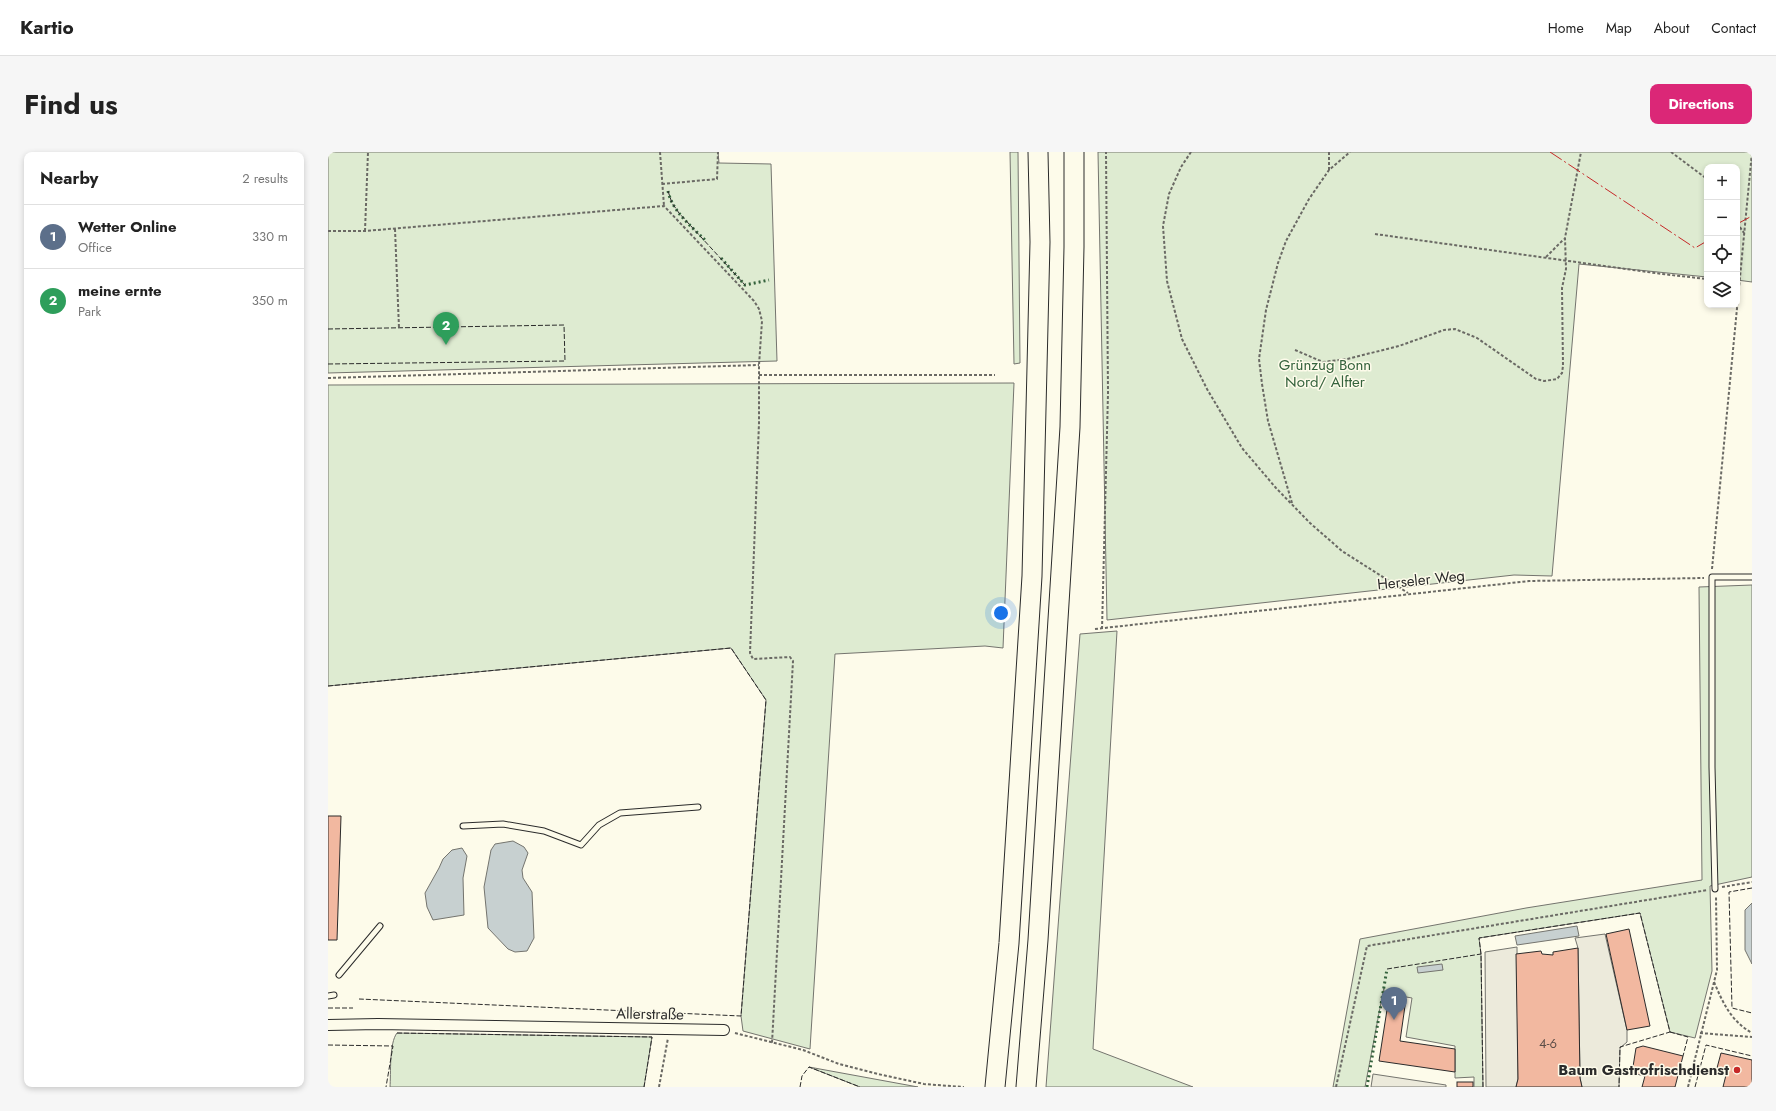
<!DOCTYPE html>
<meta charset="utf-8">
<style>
:root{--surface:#fff;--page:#f6f6f6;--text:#222;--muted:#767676;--line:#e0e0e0;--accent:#db2777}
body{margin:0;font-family:Jost,sans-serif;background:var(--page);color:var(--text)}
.controls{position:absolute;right:12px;top:12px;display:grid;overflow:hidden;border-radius:8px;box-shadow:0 2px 6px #0003}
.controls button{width:36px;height:36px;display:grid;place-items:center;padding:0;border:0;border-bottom:1px solid var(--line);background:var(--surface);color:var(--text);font:20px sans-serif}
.you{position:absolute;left:673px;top:461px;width:14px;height:14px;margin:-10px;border:3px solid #fff;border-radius:50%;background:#1a73e8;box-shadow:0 0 0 6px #1a73e833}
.badge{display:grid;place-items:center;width:26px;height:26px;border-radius:50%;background:var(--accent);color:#fff;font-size:13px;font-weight:700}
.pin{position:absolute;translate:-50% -33px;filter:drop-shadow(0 1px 2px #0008)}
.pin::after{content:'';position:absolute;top:21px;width:14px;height:12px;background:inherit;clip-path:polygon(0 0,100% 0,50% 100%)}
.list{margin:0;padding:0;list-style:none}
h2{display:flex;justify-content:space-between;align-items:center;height:52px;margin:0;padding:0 16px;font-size:17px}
h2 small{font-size:13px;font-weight:400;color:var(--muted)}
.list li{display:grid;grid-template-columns:26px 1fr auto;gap:12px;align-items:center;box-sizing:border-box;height:64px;padding:0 16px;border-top:1px solid var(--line)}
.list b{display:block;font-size:15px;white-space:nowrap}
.list p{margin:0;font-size:13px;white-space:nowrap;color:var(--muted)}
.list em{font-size:13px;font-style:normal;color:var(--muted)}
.icon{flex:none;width:22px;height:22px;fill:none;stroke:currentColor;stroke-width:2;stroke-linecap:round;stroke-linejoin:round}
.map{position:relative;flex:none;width:1424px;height:935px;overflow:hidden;border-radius:8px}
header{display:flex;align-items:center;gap:24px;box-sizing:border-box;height:56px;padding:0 20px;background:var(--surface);border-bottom:1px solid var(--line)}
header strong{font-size:19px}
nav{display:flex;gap:22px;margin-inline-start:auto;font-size:14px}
.intro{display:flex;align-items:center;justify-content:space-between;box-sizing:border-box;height:96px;padding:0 24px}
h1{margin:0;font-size:28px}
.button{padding:10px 18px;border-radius:8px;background:var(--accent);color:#fff;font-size:14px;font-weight:700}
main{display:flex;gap:24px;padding:0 24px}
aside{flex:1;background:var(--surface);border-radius:8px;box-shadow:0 2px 6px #0003}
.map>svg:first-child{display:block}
.green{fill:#deebd1;stroke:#74746e}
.parking{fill:#eceadb;stroke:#74746e}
.water{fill:#c7d0d0;stroke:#74746e}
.building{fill:#f2b8a0;stroke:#2b2b2b}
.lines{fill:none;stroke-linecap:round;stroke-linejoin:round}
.service-casing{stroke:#2b2b2b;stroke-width:7}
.minor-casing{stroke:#2b2b2b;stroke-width:12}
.motorway-casing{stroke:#2b2b2b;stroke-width:21}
.path{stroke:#6a6964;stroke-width:2;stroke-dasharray:3 2;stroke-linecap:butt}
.service{stroke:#fdfbea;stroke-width:5}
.minor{stroke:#fdfbea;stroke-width:10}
.motorway{stroke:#fdfbea;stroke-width:19}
.hedge{stroke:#34623c;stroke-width:3;stroke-dasharray:2 3;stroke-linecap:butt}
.fence{stroke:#2b2b2b;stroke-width:1;stroke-dasharray:5 2;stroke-linecap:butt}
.power{stroke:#c62828;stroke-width:1;stroke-dasharray:14 3 2 3;stroke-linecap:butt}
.poi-dot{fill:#c62828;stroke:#fdfbea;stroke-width:1.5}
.labels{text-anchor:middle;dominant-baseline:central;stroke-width:3;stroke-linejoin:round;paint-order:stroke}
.number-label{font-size:13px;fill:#5d4e48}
.park-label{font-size:15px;fill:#34623c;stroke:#fdfbea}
.street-label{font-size:15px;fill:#2b2b2b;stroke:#fdfbea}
.poi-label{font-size:15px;font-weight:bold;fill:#2b2b2b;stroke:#fdfbea;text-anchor:end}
</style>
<header>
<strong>Kartio</strong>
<nav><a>Home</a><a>Map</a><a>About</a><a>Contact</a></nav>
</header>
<div class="intro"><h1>Find us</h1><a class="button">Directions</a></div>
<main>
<aside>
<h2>Nearby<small>2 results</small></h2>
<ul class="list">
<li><span class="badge" style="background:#5c6f8a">1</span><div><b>Wetter Online</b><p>Office</p></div><em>330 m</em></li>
<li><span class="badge" style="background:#2e9e5b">2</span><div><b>meine ernte</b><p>Park</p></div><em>350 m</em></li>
</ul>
</aside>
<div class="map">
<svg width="1424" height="935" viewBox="0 0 1424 935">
<rect width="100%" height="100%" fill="#fdfbea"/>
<!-- green -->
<g class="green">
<polygon points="0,0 390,0 391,11 443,12 449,209 0,221"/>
<polygon points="682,0 690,0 692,211 686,212"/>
<polygon points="770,0 1424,0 1424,130 1409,128 1409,15 1379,15 1379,125 1251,112 1224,424 1186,423 779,468"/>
<polygon points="686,231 675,496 657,494 507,502 482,897 415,879 413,864 438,548 403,496 0,534 0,233"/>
<polygon points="1424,433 1424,725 1382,734 1384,819 1367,886 1342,880 1312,761 1151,786 1153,802 1155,935 1146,935 1146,925 1127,926 1127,894 1078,885 1084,846 1056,841 1056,835 1037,935 1005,935 1032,787 1198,756 1374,728 1371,435"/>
<polygon points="789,479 765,897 865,935 718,935 752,482"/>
<path d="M69 881 324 885 316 935H62C63 922 61 891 69 881Z"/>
<polygon points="481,915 590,935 532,935"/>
</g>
<!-- parking -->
<g class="parking">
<polygon points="1277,782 1299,878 1299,890 1292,896 1291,935 1254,935 1252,926 1250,796 1247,786"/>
<polygon points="1189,795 1190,927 1188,935 1158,935 1157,800"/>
<polygon points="1045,922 1118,933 1118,935 1043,935"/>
</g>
<!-- water -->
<g class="water">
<polygon points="185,689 196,695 200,701 194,718 195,726 204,740 206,786 199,799 187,800 180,797 160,776 156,735 163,698 167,692"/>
<polygon points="134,696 139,704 135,726 136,763 105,768 99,755 97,741 111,716 115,707 124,698"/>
<polygon points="1424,751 1424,812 1417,798 1417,758"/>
<polygon points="1249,774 1251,784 1189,793 1187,784"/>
<polygon points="1114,812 1115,818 1090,821 1089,815"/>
</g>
<!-- building -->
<g class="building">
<polygon points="0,664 13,664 9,788 0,788"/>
<polygon points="1301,777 1322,874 1299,878 1278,782"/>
<polygon points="1250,796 1252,926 1254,935 1188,935 1190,927 1188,802 1213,799 1214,802 1225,803 1225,800"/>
<polygon points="1061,845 1078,847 1072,889 1127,897 1127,920 1051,909"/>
<polygon points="1315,894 1355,904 1347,935 1314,935 1317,924 1304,921 1308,896"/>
<polygon points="1393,901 1424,908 1424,935 1395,935 1399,919 1389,916"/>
<rect x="1129" y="930" width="16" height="5"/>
</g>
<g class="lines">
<!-- service casing -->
<g class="service-casing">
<g id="service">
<polyline points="135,674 175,672 216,679 253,693 271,673 292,661 370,655"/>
<polyline points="1387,737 1384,615 1384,425 1424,425"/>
<polyline points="11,823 52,774"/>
<polyline points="0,844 6,843"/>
</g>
</g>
<!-- minor casing -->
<g class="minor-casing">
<polyline id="minor" points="0,873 50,872 396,878"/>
</g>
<!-- motorway casing -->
<g class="motorway-casing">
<g id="motorway">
<polyline points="667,935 681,791 704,424 712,90 710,0"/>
<polyline points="698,935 710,788 742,275 746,95 746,0"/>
</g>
</g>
<!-- path -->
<g class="path">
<polyline points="332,0 336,54"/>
<polyline points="863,0 853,15 841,42 835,74 839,129 854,187 879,237 914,296 948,336 982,371 1014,399 1080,441"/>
<polyline points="1001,0 1001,18"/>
<polyline points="1343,0 1379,27"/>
<polyline points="334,32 389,27 390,0"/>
<polyline points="1409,71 1416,81"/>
<polyline points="67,77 71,176"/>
<polyline points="0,79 37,79 336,54 426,149 431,157 434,169 431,213 431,271 422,501 425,507 462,505 465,509 444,891"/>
<polyline points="37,79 40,0"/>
<polyline points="1047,82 1334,122 1379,127"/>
<polyline points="1218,105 1236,87"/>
<polyline points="967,198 995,210 1019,207 1071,194 1116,178 1127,177 1149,186 1208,227 1216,229 1229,227 1234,221 1235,214 1234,136 1238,117 1237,86 1253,0"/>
<polyline points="431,223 667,223"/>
<polyline points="0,226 431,213"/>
<polyline points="964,351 940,269 934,232 931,207 938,158 950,111 958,89 981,47 1001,18 1022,0"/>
<polyline points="1384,417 1424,0"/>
<polyline points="767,477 1201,429 1376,426"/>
<polyline points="774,477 780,241 778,0"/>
<polyline points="1394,735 1424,730"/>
<path d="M1386 830C1395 851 1403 869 1424 881"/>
<polyline points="407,881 475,898 511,912 550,922 596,932 636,935"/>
<polyline points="1372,881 1424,885"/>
<polyline points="331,935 340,886"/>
<polyline points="1008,935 1039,794 1380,738"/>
<polyline points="1360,935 1389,818 1388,744"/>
</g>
<!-- service -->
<use href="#service" class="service"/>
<!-- minor -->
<use href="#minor" class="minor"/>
<!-- motorway -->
<use href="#motorway" class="motorway"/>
<!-- hedge -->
<g class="hedge">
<path d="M340 39C344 59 363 74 377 88"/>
<polyline points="393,106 417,133 441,128"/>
<polyline points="1039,935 1059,817"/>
</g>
<!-- fence -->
<g class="fence">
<polyline points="340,39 344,51 351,61 417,133"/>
<polyline points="0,177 236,173 237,209 0,212"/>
<polyline points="0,534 403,496 438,548 413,864 31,847"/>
<polyline points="1424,736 1401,740 1404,856 1424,861"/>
<polyline points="1059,817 1153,802"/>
<polyline points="0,856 25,856"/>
<polyline points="1342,880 1360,885 1355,904"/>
<polyline points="69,881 324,885 316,935"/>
<polyline points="0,893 65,894 58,935"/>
<polyline points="472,935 474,924 481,915 532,935"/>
<polyline points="1155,935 1153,802 1151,786 1312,761 1342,880 1292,895 1291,935"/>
<polyline points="1367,935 1378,893 1424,904"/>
</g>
<!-- power -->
<g class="power">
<polyline points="1222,0 1367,96 1379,89"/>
<polyline points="1409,72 1424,64"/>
</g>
</g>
<!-- markers -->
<circle class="poi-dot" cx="1409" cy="918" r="4"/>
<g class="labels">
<!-- number labels -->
<g class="number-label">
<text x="1220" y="891">4-6</text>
</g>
<!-- park labels -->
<g class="park-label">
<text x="997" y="213">Grünzug Bonn<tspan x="997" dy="17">Nord/ Alfter</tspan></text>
</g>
<!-- street labels -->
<g class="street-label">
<text transform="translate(1093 428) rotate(-6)">Herseler Weg</text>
<text transform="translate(322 862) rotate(1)">Allerstraße</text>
</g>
<!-- poi labels -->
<g class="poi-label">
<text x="1401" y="918">Baum Gastrofrischdienst</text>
</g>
</g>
</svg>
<div class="controls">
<button>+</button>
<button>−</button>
<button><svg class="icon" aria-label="locate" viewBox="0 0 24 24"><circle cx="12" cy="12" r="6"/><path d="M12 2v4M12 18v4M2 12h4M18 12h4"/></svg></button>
<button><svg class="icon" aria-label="layers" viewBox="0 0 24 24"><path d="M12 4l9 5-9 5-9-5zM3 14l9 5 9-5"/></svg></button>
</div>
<div class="you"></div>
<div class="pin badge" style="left:1066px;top:868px;background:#5c6f8a">1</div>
<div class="pin badge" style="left:118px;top:193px;background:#2e9e5b">2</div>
</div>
</main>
